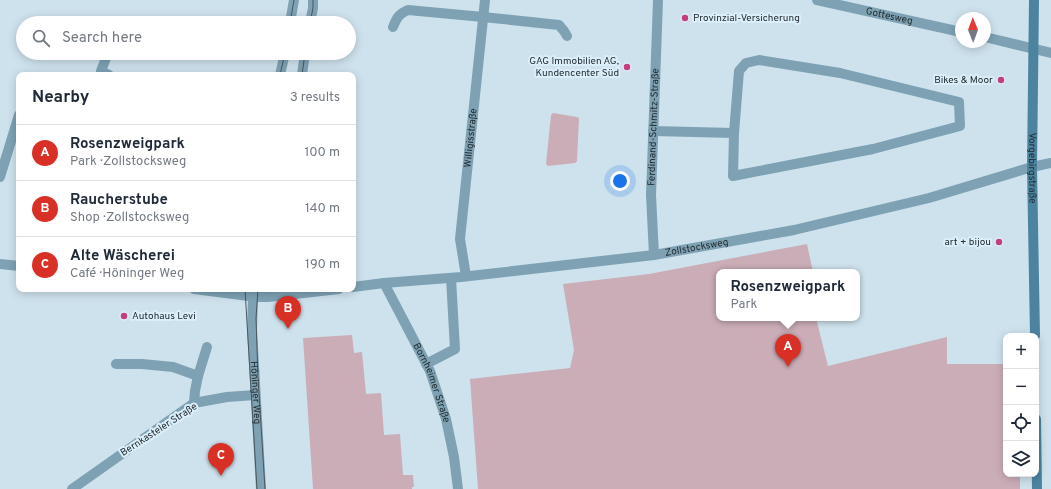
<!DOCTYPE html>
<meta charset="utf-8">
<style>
:root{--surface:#fff;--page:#f2f2f3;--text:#1f2937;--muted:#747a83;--line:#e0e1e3;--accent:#d93025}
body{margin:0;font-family:Overpass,sans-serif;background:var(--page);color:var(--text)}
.controls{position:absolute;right:12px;bottom:12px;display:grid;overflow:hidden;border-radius:8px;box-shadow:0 2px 10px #0003}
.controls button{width:36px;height:36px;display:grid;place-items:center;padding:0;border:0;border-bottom:1px solid var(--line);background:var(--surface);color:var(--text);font:20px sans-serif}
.compass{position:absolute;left:955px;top:12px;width:36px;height:36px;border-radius:50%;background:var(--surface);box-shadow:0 2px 10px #0003;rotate:359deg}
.you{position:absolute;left:620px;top:181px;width:14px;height:14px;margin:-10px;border:3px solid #fff;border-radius:50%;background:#1a73e8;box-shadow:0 0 0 6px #1a73e833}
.badge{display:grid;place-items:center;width:26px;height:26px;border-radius:50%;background:var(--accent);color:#fff;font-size:13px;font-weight:700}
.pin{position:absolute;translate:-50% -33px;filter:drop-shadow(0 1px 2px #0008)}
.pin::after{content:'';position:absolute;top:21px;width:14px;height:12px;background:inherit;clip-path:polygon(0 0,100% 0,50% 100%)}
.popup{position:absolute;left:716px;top:269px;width:144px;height:52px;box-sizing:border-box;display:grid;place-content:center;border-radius:8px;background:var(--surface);filter:drop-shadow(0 1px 3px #0005);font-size:13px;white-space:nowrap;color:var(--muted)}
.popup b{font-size:15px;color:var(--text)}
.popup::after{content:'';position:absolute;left:50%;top:100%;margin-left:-8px;border:8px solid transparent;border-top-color:var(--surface)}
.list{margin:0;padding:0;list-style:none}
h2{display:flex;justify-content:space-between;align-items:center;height:52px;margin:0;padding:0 16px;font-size:17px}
h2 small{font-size:13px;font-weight:400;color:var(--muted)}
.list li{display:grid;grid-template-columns:26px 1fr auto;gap:12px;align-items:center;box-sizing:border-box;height:56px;padding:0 16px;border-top:1px solid var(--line)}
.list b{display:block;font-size:15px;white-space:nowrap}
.list p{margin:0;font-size:13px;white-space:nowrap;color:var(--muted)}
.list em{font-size:13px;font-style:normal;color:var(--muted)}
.icon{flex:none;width:22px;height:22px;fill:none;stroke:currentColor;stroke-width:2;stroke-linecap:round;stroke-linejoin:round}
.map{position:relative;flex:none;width:1051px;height:489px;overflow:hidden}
.search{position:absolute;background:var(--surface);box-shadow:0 2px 10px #0003;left:16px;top:16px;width:340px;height:44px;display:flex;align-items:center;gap:10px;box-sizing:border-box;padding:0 14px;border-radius:22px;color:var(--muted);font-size:15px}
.panel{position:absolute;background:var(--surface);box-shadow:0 2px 10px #0003;left:16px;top:72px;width:340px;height:220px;border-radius:8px}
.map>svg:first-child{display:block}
.green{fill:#cbadb7}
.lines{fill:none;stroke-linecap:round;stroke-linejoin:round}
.service{stroke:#7ea2b4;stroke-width:10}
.minor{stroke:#7ea2b4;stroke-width:10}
.tertiary{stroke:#7ea2b4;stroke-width:10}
.secondary{stroke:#4c849f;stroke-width:10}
.tram{stroke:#4b565b;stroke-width:1}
.poi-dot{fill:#c53e7c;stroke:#dbeffa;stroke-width:1.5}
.labels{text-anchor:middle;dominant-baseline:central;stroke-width:4;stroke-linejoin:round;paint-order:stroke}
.street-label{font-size:10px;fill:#242c30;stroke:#dbeffa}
.poi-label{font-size:10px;fill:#242c30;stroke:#dbeffa;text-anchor:end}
</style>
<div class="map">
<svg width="1051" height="489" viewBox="0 0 1051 489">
<rect width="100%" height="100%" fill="#cee2ed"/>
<!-- green -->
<g class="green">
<polygon points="553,113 577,117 579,118 577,161 575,163 548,166 546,164 551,115"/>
<polygon points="807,244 813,272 719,272 719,318 816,318 828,366 947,337 947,364 1006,364 1006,474 1020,474 1020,489 478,489 470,379 570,368 574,350 563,284 649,274"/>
<polygon points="352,335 354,353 362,352 366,394 381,393 384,435 400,434 403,475 413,475 414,487 412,487 412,489 313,489 303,338"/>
</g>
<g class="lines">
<!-- service -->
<g class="service">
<path d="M393 27C397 17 399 14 408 10L483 17 559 25 564 31 567 36"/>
<polyline points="108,53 101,71 109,75"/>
<polyline points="653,131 734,133 739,71 746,63 759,60 840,73 959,102 960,126 873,149 733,176 734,133"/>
<polyline points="0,177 19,115"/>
<polyline points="116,364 142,364 173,367 198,376 195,391 194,403"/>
<polyline points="426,364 455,349 451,278"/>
<polyline points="198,376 207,347"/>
</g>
<!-- minor -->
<g class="minor">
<path id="s1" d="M654 255 651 195 658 0"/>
<polyline points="0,264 19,266"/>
<path id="s2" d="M466 276 460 239 485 0"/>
<path id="s3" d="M384 283 430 371 446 419 454 457 458 489"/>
<path id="s4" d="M353 287 384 283 461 277 654 255 794 230 929 198 1032 167 1051 163"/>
<polyline points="194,289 257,297 268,297 339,289"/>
<polyline points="72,489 194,403 227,397 255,395"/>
</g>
<!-- tertiary -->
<g class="tertiary">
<path id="s5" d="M817 0 961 32"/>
<polyline points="290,23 294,0"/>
<polyline points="310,23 313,8 313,0"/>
<polyline points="985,37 1051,53"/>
<polyline points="280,75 285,53"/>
<polyline points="302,75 305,53"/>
<path id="s6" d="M255 289 253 297 252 330 261 489"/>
</g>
<!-- secondary -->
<g class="secondary">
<path id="s7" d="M1034 0 1032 167 1035 336"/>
<polyline points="1036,419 1037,489"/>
</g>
<!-- tram -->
<g class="tram">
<polyline points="290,23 294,0"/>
<polyline points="310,23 313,8 313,0"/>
<polyline points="280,75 285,53"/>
<polyline points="302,75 305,53"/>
<polyline points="245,289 257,489"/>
<polyline points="258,289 256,318 258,378 265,489"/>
</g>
</g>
<!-- markers -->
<g class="poi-dot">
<circle cx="685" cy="18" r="4"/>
<circle cx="627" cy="67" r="4"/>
<circle cx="1001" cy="80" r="4"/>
<circle cx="999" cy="242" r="4"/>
<circle cx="124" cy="316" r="4"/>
</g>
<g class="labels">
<!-- street labels -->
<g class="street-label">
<text stroke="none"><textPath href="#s5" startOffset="74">Gottesweg</textPath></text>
<text stroke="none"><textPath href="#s1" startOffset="128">Ferdinand-Schmitz-Straße</textPath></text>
<text stroke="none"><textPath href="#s2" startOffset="139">Willigisstraße</textPath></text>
<text stroke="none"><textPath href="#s7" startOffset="168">Vorgebirgstraße</textPath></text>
<text stroke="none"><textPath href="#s4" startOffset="346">Zollstocksweg</textPath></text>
<text stroke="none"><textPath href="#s3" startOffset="111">Bornheimer Straße</textPath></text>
<text stroke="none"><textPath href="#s6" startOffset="104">Höninger Weg</textPath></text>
<text transform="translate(159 430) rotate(-33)">Bernkasteler Straße</text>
</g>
<!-- poi labels -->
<g class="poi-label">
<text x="693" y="18" text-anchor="start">Provinzial-Versicherung</text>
<text x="619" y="61">GAG Immobilien AG,<tspan x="619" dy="12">Kundencenter Süd</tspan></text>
<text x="993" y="80">Bikes &amp; Moor</text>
<text x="991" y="242">art + bijou</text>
<text x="132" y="316" text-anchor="start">Autohaus Levi</text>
</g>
</g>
</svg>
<div class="controls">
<button>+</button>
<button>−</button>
<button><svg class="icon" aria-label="locate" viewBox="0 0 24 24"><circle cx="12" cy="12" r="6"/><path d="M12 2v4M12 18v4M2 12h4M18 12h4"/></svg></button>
<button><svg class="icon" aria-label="layers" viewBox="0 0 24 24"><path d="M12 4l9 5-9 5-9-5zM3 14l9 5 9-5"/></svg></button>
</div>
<svg class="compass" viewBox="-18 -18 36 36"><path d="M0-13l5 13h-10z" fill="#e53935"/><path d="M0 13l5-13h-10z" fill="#747a83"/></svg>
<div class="you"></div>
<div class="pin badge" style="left:788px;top:367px">A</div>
<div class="popup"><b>Rosenzweigpark</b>Park</div>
<div class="pin badge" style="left:288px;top:329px">B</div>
<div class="pin badge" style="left:221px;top:476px">C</div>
<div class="search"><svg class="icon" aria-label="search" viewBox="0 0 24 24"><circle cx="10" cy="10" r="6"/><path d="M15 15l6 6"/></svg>Search here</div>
<section class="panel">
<h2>Nearby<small>3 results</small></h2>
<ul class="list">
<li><span class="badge">A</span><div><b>Rosenzweigpark</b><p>Park · Zollstocksweg</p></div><em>100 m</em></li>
<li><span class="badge">B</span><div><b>Raucherstube</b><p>Shop · Zollstocksweg</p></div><em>140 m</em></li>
<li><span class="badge">C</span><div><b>Alte Wäscherei</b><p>Café · Höninger Weg</p></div><em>190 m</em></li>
</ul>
</section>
</div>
